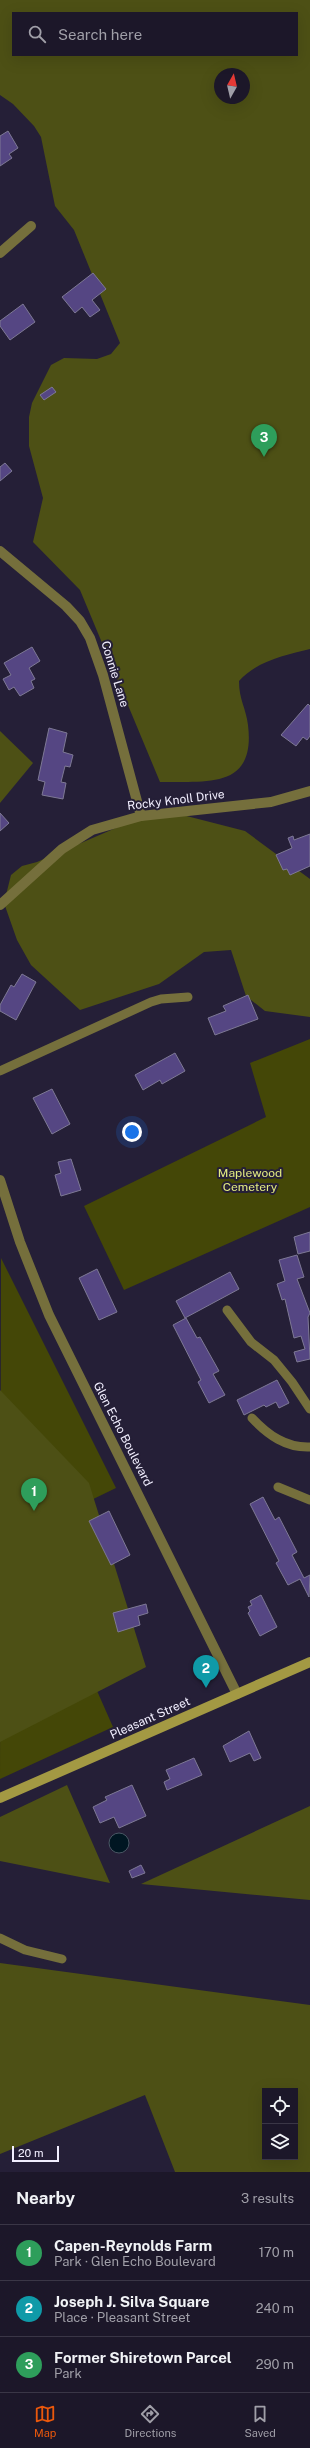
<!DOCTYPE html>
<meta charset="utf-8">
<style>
:root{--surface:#1c1729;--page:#252031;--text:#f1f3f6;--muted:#a09fa8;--line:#3a3646;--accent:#ea580c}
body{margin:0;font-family:"Public Sans",sans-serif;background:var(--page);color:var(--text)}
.controls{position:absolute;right:12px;bottom:12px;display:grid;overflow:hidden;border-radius:0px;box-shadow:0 4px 16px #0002}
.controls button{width:36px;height:36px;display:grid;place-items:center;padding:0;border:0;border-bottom:1px solid var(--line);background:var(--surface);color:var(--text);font:20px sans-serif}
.compass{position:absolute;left:214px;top:68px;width:36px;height:36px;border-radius:50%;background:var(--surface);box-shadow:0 4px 16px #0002;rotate:8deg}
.scale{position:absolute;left:12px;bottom:10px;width:47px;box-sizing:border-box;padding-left:4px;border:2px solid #f2efff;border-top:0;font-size:11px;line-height:14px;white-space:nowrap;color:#f2efff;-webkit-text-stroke:3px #251f37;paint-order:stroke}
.you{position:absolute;left:132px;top:1132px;width:14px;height:14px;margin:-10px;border:3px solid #fff;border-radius:50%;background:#1a73e8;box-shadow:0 0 0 6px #1a73e833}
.badge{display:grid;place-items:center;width:26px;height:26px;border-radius:50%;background:var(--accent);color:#fff;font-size:13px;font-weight:700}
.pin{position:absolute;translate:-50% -33px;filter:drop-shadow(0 1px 2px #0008)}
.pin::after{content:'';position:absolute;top:21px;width:14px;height:12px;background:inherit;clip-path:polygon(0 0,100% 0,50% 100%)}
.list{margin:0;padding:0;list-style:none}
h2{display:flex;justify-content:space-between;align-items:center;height:52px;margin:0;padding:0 16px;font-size:17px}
h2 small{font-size:13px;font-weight:400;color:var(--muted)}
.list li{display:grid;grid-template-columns:26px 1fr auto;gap:12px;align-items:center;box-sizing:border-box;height:56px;padding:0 16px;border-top:1px solid var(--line)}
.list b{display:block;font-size:15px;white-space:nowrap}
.list p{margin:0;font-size:13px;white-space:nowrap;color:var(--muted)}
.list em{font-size:13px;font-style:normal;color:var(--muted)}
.icon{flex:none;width:22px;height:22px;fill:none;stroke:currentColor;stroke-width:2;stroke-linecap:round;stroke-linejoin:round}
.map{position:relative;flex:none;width:310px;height:2172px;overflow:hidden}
.search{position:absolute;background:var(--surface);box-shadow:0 4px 16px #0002;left:12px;right:12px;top:12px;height:44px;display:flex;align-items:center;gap:10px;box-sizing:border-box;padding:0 14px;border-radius:0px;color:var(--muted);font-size:15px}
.sheet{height:220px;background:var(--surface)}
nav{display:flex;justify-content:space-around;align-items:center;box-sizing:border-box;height:56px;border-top:1px solid var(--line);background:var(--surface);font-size:11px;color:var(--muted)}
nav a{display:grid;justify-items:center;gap:2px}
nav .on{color:var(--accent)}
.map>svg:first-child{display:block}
.green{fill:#444707}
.forest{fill:#4d5015;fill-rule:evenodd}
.water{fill:#001622;stroke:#495764}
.building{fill:#554683;stroke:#7e7995}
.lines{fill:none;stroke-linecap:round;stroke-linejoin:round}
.lane{stroke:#756f3c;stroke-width:9}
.street{stroke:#756f3c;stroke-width:10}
.secondary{stroke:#a39943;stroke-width:10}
.labels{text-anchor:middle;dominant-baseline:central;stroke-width:4;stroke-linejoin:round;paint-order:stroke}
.street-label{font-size:12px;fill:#f2efff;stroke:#251f37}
.park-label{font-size:12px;fill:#e2ea81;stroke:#251f37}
</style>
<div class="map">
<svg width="310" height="2172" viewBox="0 0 310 2172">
<rect width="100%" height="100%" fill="#251f37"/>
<!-- green -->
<g class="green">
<polygon points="310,1039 310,1207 124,1290 84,1206 266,1117 250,1063"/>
<polygon points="1,1258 116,1488 21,1534 60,1607 113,1727 0,1779"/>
</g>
<!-- forest -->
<g class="forest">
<path d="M0 0H310V649C285 655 257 661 239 681 239 700 246 708 248 725 256 790 206 781 160 782L80 590 33 542 43 498 29 446V417L32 403 51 365 64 358 97 359 111 354 120 343 74 230 55 206 41 137 34 126 13 104 0 95ZM13 13H297V55H13ZM220 74H244V98H220Z"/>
<polygon points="0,731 33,763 0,803"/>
<polygon points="171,812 245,831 310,879 310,1017 265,1011 246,996 231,950 204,952 159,984 80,1010 31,965 17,940 4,903 11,875 22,866 37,862 125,824"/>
<polygon points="0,1390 89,1483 146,1667 0,1742"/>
<polygon points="67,1785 110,1883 0,1861 0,1817"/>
<polygon points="310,1806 310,1900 141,1884"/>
<path d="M0 1963 310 2005V2172H175L145 2095 0 2154ZM265 2091H295V2157H265Z"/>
</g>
<!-- water -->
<circle class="water" cx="119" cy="1843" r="10"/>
<!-- building -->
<g class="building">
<polygon points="8,131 18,148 9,154 12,158 0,166 0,136"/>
<polygon points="93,273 106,289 92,300 100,310 90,317 82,307 75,313 62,297"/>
<polygon points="23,304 35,322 10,340 0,326 0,321"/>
<polygon points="52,387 56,392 44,400 40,395"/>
<polygon points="5,463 12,471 0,481 0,467"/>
<polygon points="32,647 40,661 29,668 35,679 31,681 34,688 20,696 14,687 9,690 3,679 11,675 4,663"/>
<polygon points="308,704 310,706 310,736 307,740 303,737 296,746 281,735"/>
<polygon points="49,728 67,733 63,752 73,755 70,767 65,766 61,782 66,783 63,799 42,795 45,782 38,780"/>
<polygon points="0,813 9,823 0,831"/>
<polygon points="310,834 310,866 290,875 287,869 283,870 276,855 292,848 288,838 293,836 294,840"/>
<polygon points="22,974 36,982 16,1020 0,1011 0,1005 11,985 14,987"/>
<polygon points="248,995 258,1019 215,1035 208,1018 226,1011 223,1006"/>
<polygon points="175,1053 185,1071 162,1084 160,1080 143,1090 135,1075"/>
<polygon points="52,1089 70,1124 52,1134 33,1098"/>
<polygon points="71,1159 81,1190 61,1196 55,1175 61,1173 58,1162"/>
<polygon points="310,1232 310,1251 298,1254 294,1237"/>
<polygon points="297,1255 304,1277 297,1279 310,1313 308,1317 310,1359 297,1362 294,1352 305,1349 301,1336 294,1338 285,1299 282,1300 277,1284 285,1281 279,1260"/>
<polygon points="97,1269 117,1312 99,1320 79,1278"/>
<polygon points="230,1272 239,1289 185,1318 176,1301"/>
<polygon points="186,1318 197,1338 200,1337 219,1371 213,1374 225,1395 209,1403 198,1382 201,1380 173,1325"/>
<polygon points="277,1380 289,1403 279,1408 276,1402 266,1407 264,1405 244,1415 237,1400"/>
<polygon points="263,1497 275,1520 279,1517 297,1552 292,1555 304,1578 310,1575 309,1597 300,1579 288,1585 276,1563 279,1561 250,1504"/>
<polygon points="109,1511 130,1555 111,1565 89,1521"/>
<polygon points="261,1595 277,1627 260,1636 248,1613 250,1611 248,1607 252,1605 250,1601"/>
<polygon points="146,1604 148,1613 138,1616 140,1625 118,1632 113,1613"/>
<polygon points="249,1731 261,1758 254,1761 250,1753 230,1762 223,1746"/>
<polygon points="194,1758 202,1775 167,1790 164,1782 170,1779 166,1770"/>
<polygon points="132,1785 146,1816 119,1828 114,1817 100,1823 93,1807 107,1800 105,1797"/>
<polygon points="141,1865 145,1873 132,1878 129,1871"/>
</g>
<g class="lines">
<!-- lane -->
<g class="lane">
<polyline points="0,1071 151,1002 161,999 188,997"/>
<polyline points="227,1310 251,1342 274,1360 292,1382 310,1409"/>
<path d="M252 1418C268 1435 286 1448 310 1447"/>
<polyline points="278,1487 310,1500"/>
<polyline points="0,1938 25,1950 62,1959"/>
</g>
<!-- street -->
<g class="street">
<polyline points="0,253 31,226"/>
<polyline points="0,551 66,606 80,621 90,638 103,675 141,816"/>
<polyline points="0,905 62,849 92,830 141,816 271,802 310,791"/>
<polyline points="0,1180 20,1242 49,1315 237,1694"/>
</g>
<!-- secondary -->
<polyline class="secondary" points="0,1798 310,1662"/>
</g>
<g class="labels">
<!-- street labels -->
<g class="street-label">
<text transform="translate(115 674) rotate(73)">Connie Lane</text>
<text transform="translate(176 800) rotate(-7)">Rocky Knoll Drive</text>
<text transform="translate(123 1434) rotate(63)">Glen Echo Boulevard</text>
<text transform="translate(150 1718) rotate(-24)">Pleasant Street</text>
</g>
<!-- park labels -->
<g class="park-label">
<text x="250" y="1173">Maplewood<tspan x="250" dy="14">Cemetery</tspan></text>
</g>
</g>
</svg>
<div class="controls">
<button><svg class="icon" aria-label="locate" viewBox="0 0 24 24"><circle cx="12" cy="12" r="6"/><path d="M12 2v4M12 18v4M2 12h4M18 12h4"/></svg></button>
<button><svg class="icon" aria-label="layers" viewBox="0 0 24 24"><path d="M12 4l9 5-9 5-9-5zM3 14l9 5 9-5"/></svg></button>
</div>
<svg class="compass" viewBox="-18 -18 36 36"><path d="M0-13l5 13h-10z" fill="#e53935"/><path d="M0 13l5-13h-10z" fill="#a09fa8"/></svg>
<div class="scale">20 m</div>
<div class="you"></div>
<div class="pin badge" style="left:34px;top:1511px;background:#2e9e5b">1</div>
<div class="pin badge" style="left:206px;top:1688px;background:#0f9aa8">2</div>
<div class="pin badge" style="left:264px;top:457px;background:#2e9e5b">3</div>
<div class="search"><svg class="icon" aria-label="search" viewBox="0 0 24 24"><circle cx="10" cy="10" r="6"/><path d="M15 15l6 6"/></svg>Search here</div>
</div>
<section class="sheet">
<h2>Nearby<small>3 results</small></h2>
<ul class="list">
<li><span class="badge" style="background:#2e9e5b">1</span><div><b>Capen-Reynolds Farm</b><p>Park · Glen Echo Boulevard</p></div><em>170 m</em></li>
<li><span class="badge" style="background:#0f9aa8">2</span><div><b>Joseph J. Silva Square</b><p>Place · Pleasant Street</p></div><em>240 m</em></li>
<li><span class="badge" style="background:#2e9e5b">3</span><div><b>Former Shiretown Parcel</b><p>Park</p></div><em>290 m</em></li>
</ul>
</section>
<nav>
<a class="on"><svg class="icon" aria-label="map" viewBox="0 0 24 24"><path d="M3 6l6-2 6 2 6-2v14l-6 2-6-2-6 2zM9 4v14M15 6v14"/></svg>Map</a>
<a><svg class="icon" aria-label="directions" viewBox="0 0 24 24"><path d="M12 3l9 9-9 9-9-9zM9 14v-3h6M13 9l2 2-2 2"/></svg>Directions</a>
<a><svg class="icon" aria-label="saved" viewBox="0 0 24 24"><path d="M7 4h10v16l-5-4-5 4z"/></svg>Saved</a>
</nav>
